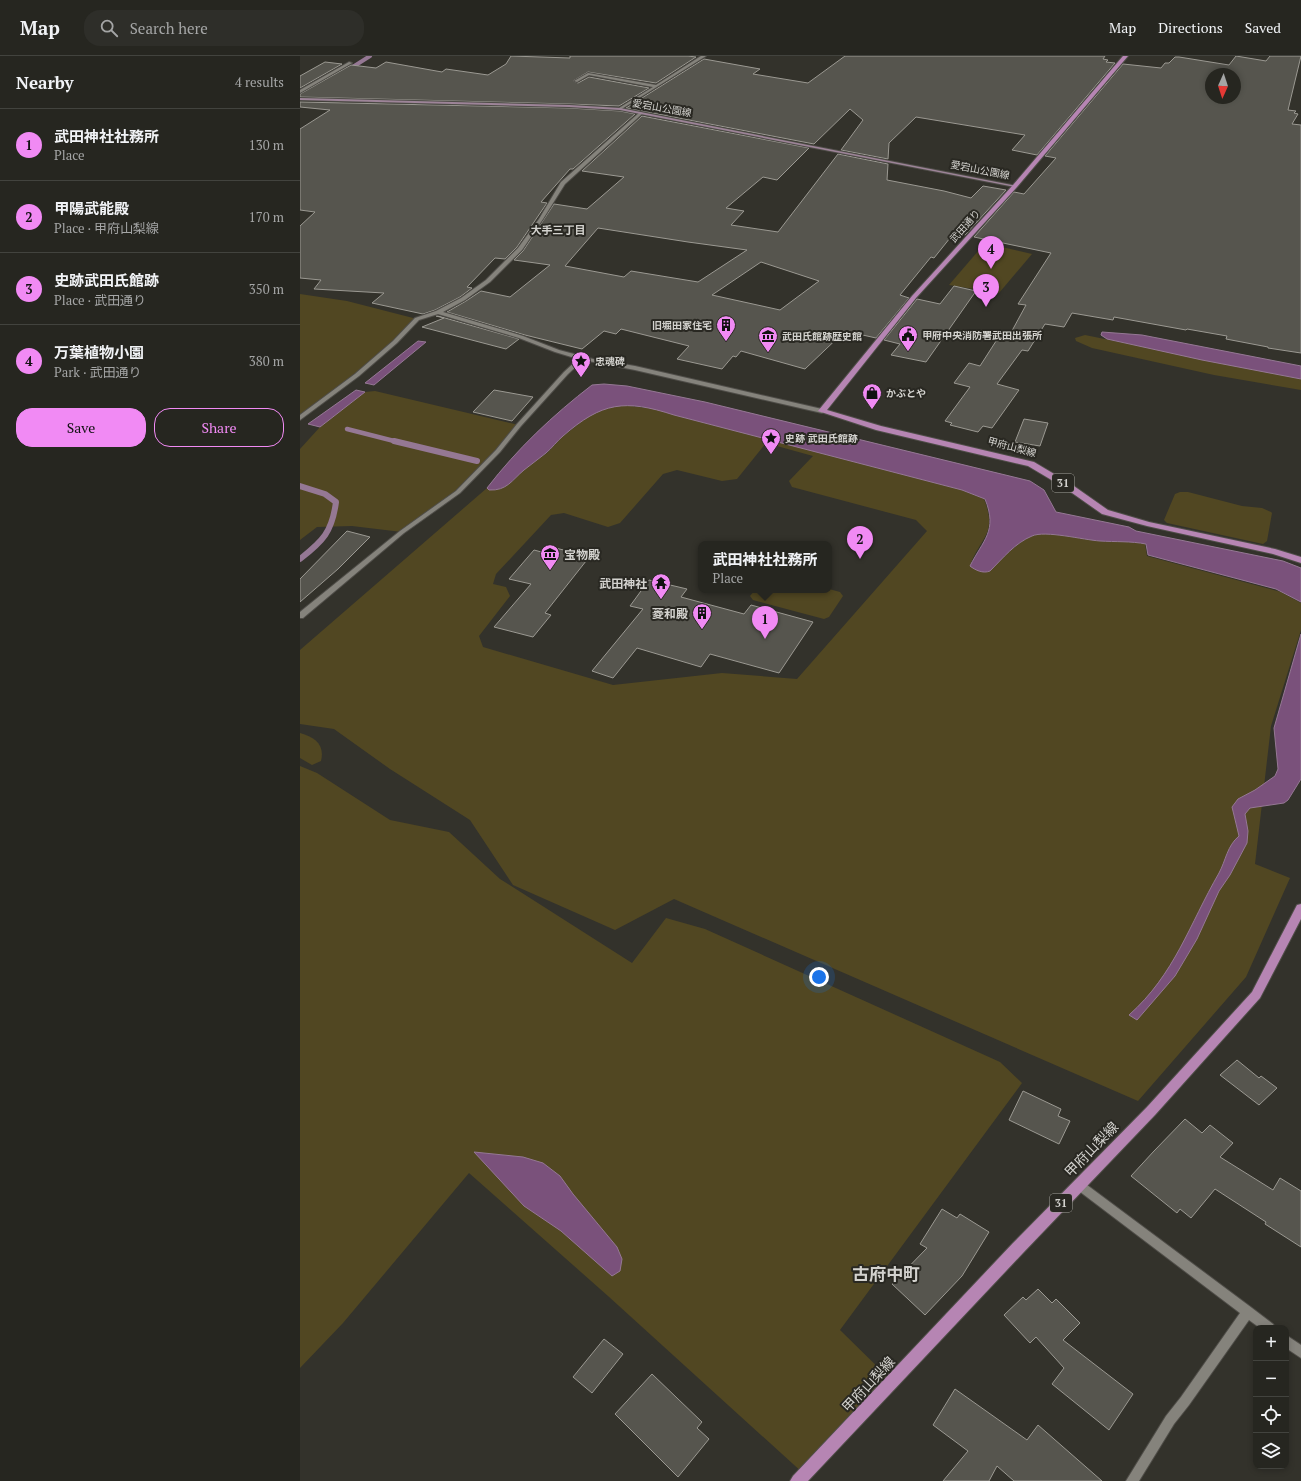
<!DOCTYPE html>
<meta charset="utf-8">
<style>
:root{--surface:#262620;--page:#2e2e29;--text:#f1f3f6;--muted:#a4a5a5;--line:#42433e;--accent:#f18af4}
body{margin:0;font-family:"PT Serif","Noto Sans JP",serif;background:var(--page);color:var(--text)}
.controls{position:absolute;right:12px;bottom:12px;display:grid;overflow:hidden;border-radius:8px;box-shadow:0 2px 6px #0003}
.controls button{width:36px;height:36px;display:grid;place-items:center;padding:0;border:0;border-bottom:1px solid var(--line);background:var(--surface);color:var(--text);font:20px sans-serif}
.compass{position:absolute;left:905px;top:12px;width:36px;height:36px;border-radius:50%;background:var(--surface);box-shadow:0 2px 6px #0003;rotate:183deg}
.you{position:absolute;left:519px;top:921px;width:14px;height:14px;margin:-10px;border:3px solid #fff;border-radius:50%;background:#1a73e8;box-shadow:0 0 0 6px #1a73e833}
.badge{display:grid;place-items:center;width:26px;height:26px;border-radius:50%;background:var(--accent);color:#111;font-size:13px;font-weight:700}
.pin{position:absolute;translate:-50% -33px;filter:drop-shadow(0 1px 2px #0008)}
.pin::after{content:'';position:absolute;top:21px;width:14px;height:12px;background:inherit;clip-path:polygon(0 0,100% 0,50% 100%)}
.popup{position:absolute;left:398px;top:485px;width:134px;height:52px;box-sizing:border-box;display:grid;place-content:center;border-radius:8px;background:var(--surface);filter:drop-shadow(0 1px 3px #0005);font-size:13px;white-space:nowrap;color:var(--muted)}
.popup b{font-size:15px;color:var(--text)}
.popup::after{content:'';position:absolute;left:50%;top:100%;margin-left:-8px;border:8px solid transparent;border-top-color:var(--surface)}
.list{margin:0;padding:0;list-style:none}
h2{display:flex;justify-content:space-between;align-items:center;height:52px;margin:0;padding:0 16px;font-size:17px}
h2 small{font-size:13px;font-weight:400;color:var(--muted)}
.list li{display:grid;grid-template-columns:26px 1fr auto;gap:12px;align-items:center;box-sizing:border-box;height:72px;padding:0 16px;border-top:1px solid var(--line)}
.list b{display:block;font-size:15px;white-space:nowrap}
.list p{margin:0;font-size:13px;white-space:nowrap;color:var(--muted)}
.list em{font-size:13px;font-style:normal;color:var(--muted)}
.actions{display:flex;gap:8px;padding:12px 16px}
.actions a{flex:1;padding:9px 0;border:1px solid var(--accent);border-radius:16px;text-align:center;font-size:14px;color:var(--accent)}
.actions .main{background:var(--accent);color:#111}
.icon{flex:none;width:22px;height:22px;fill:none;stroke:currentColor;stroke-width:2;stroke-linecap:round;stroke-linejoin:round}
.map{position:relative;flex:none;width:1001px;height:1425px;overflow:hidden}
header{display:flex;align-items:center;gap:24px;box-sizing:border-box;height:56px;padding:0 20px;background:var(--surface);border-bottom:1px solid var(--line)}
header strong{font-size:19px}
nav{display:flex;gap:22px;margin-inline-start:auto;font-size:14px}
.search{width:280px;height:36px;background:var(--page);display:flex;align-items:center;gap:10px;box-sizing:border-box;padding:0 14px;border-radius:16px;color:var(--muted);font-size:15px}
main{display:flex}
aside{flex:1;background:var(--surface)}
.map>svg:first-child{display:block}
.green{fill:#514722;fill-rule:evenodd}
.water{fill:#7a517b;stroke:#957894}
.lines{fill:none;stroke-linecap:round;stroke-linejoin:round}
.stream-far2{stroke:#957894;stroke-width:4}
.stream-far1{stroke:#957894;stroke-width:4.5}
.stream{stroke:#957894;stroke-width:6}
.building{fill:#56554e;stroke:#9b9992;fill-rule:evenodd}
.minor-casing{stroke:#4f4d48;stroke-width:2}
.secondary-casing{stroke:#4f4d48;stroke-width:2}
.primary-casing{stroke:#4f4d48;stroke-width:2}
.minor{fill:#85837c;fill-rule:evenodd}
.secondary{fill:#9d8498;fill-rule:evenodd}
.primary{fill:#b685b3;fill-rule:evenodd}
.labels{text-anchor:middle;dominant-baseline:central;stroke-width:4;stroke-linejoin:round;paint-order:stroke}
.far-street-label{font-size:10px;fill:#d3d2ce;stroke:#292822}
.far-poi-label{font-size:10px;font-weight:bold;fill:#d3d2ce;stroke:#292822;text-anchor:start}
.far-neighbourhood-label{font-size:11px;font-weight:bold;fill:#d3d2ce;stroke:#292822}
.shield{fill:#292822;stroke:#a09f9a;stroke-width:1}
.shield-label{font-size:11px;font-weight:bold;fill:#d3d2ce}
.poi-label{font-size:12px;font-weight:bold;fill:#d3d2ce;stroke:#292822;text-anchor:end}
.near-street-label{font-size:14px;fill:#d3d2ce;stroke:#292822}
.near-quarter-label{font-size:17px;font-weight:bold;fill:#d3d2ce;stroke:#292822}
</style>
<header>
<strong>Map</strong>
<div class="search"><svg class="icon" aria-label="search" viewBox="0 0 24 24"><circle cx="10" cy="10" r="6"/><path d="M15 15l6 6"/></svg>Search here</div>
<nav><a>Map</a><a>Directions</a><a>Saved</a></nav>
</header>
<main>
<aside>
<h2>Nearby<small>4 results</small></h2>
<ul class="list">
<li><span class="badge">1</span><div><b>武田神社社務所</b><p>Place</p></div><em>130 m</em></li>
<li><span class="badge">2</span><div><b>甲陽武能殿</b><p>Place · 甲府山梨線</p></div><em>170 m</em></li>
<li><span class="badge">3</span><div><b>史跡武田氏館跡</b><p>Place · 武田通り</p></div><em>350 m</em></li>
<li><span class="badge">4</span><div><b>万葉植物小園</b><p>Park · 武田通り</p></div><em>380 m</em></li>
</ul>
<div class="actions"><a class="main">Save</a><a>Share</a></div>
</aside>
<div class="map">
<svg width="1001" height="1425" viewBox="0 0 1001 1425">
<rect width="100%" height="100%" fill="#33322b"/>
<!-- green -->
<g class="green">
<polygon points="685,187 732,198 699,237 649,229"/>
<polygon points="0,238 47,245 117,263 57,319 0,362"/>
<polygon points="785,279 1001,323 1001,334 914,319 792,292 776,285 775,282"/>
<polygon points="75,335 219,369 198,395 158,436 102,476 52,470 17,471 0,484 0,393 20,371 65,336"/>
<path d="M323 349 355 353 374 359 662 434 684 443C698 479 680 481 670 510L690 515C703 502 715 488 732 480 745 474 783 484 799 485 814 486 830 485 845 488L847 500 981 536 1001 547V574L971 670 955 808 990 822 946 921 838 1045 374 843 315 874 213 829 170 764 90 713 34 673 0 668V594L187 432 189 434 213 425 223 414 247 397 262 381 291 358 307 351ZM466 387 513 400 489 425 492 431 616 464 627 475 497 623 422 617 313 629 183 591 179 580 210 540 206 531 193 528 196 518 251 459 264 457 308 471 320 467 363 418 377 414 422 425 437 423Z"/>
<polygon points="880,436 888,436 942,450 962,452 971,456 972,457 967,485 963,488 867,467 864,464 875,438"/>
<polygon points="529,533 540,536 543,540 529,561 524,563 453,544 450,540 455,534"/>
<path d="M0 677C15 681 25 689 21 705L12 709 0 702Z"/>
<polygon points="0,710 17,717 90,764 149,776 200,823 332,907 366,862 405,873 700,1006 722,1027 540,1274 592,1325 504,1418 308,1240 169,1117 43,1267 0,1312"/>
</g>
<!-- water -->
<g class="water">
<polygon points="802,276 842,279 1001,310 1001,323 902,304 807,283 801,279"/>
<polygon points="118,285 126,286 74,329 65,327"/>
<path d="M304 328 327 330 405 346 730 425 744 434 756 456 761 457 829 471 836 475 983 505 1001 512V546L976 533 848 499 846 488C831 485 815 486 800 485 784 484 745 474 732 480 715 487 703 502 690 515 683 518 675 514 670 510 683 484 698 475 685 443L662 434 374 359C325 343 302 346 263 380 257 385 252 392 246 397 239 403 231 408 224 414 212 424 207 435 189 434L187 432C217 393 253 359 292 329Z"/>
<polygon points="56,334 65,336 20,371 8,368"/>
<path d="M1001 578V723L988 744 984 747 950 752 945 758 948 775 947 787 930 819 919 835 897 883 875 920 837 964 829 959C875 918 889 869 919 817 926 804 927 790 939 780L932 751 938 743 955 734 975 720 978 713 974 672Z"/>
<polygon points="174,1096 223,1101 243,1107 260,1120 273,1138 317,1191 322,1203 320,1215 312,1220 261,1175 224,1150"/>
</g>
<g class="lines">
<!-- stream-far2 -->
<polyline class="stream-far2" points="48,14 70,0"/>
<!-- stream-far1 -->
<polyline class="stream-far1" points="47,373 98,386"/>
<!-- stream -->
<g class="stream">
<polyline points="94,385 177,405"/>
<path d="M0 430 25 438 36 446C32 476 23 485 0 503"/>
</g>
</g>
<!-- building -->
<g class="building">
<polygon points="211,0 270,2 270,0 388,0 396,1 356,27 288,16 273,25 278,27 289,21 349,32 319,50 269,48 0,41 0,38 51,9 76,12 86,6 142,16 146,13 188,19 206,8"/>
<polygon points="545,0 805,0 803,3 808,4 806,6 815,7 737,99 712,94 725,79 616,61 589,87 588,103 541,94 563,64 550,53 514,88 326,52 404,3 460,13 453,18 508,27"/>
<path d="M936 0 966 5 970 0H1001L988 54 996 55 994 57 998 58 992 68 1001 69V297L968 292V291L926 283 927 280 887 273 886 274 814 261 813 264 772 257 764 271 745 268 728 295 722 294 697 328 719 334 692 372 683 370 678 376 650 369 652 367 645 365 670 331 654 327 669 307 680 310 698 282 707 284 726 249 718 248 751 197 674 181 714 136 724 138 756 102 745 100 823 8 861 12 865 7H869L875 1H879L929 9ZM911 18H935V42H911Z"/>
<polygon points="25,6 42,8 0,32 0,20"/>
<polygon points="0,46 269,52 320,55 335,58 273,113 270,113 241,146 247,147 217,191 205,203 195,202 167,231 172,232 160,241 135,254 123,258 72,247 84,237 14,233 21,224 0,222 0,170 15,156 0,154 0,73 30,54 0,51"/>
<path d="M342 60 509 92 477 124 463 121 426 152 444 155 431 169 478 176 538 98 588 108 587 124 644 135 671 142 683 130 706 134 665 179 654 177 634 202 631 201 600 239 609 242 576 282 545 275 505 313 441 295 436 301 433 300 422 313 377 303 389 290 321 273 316 278 304 275 282 293 225 279 147 256 166 245 181 235 210 241 250 209 214 204 223 195 254 148 287 153 324 121 282 115ZM298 172 388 186 447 194 398 226 331 215 324 221 265 210ZM461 206 519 225 480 254 412 239Z"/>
<polygon points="654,230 676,235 626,306 591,299 600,288 584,284 617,243 640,248"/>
<polygon points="136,260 138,260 219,283 206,293 122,271 144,262"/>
<polygon points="194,334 233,341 212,365 173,356"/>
<polygon points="724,363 748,367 740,390 715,386"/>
<polygon points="47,475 70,481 38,513 0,546 0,523"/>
<polygon points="255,492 290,500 245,557 251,559 233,581 194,571 231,528 209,523 234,494 249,498"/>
<polygon points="349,524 387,533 381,541 444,558 451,549 513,566 479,617 410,598 401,611 337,592 313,622 292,615 343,553 330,550"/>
<polygon points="937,1004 959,1022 961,1020 977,1032 959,1049 920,1019"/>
<polygon points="723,1035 761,1053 758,1060 770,1065 759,1088 709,1064"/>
<polygon points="885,1063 902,1077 910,1069 933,1087 920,1101 973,1134 980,1122 1001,1135 1001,1191 965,1168 966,1166 915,1133 891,1162 880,1153 877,1157 831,1120 854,1095"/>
<polygon points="642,1153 657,1162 660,1158 689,1176 662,1220 625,1259 592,1228 627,1192 620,1188"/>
<polygon points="738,1233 752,1247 756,1243 780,1267 763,1284 833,1338 809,1374 752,1328 764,1312 736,1281 730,1287 704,1259 723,1241 726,1244"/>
<polygon points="304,1283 323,1298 292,1337 273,1321"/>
<polygon points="352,1318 402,1366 397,1372 409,1383 378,1421 315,1358"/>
<polygon points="655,1333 727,1384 738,1369 802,1425 714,1425 697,1410 689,1425 643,1425 668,1395 633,1369"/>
</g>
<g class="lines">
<!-- minor casing -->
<g class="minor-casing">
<g id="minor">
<polygon points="401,0 406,0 320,54 319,52 353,31 289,19 277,26 274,25 288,17 356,29"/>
<polygon points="49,6 52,7 0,37 0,34"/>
<polygon points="340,56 343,57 265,128 243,163 222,194 190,226 165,244 143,256 223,280 259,294 293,303 335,310 522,353 525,355 522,357 335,314 283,304 268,318 221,370 200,396 160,437 104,477 3,562 0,562 0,556 100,475 156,435 196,394 217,368 264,316 278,303 255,296 219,282 138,258 119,264 97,287 59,320 0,364 0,359 55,318 93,285 115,262 136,255 161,242 186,224 218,192 239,163 261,126"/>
<polygon points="779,1124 783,1126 952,1252 973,1268 975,1272 960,1272 949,1264 889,1349 874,1368 839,1425 826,1425 866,1360 881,1341 940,1257 775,1132 774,1129 775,1126"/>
<polygon points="986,1279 1001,1289 1001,1302 986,1292"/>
</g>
</g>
<!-- secondary casing -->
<g class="secondary-casing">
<polygon id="secondary" points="0,42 269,49 320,52 717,130 715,131 320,54 269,51 0,44"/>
</g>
<!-- primary casing -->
<g class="primary-casing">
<g id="primary">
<polygon points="823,0 828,0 717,131 616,242 527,354 581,370 734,406 771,428 808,454 849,466 975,493 1001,501 1001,507 973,498 847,470 802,458 765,432 728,410 576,374 518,355 612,240 713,129"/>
<polygon points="1001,848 1001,863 960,942 855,1059 723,1197 508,1425 490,1425 493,1420 713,1187 847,1051 952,936 997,849"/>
</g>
</g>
<!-- minor -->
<use href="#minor" class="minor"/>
<!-- secondary -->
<use href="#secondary" class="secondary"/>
<!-- primary -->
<use href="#primary" class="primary"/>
</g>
<!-- icons -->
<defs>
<g id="building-pin" transform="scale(1)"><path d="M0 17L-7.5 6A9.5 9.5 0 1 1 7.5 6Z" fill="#f18af4" stroke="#292822"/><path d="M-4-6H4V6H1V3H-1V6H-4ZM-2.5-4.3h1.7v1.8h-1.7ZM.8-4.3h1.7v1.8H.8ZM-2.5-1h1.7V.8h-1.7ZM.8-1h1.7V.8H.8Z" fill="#111"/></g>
<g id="civic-pin" transform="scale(1)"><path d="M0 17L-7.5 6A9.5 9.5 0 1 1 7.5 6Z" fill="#f18af4" stroke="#292822"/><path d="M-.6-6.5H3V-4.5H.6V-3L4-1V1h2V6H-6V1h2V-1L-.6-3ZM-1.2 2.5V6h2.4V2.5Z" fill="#111"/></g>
<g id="museum-pin" transform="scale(1)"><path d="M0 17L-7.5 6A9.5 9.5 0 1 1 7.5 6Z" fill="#f18af4" stroke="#292822"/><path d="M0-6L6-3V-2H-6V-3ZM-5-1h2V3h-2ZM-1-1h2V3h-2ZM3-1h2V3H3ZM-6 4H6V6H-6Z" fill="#111"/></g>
<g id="sight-pin" transform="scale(1)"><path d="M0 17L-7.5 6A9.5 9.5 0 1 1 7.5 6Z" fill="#f18af4" stroke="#292822"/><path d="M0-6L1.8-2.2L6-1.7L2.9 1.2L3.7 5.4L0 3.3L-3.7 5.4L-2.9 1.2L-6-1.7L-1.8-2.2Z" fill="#111"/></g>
<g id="shop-pin" transform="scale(1)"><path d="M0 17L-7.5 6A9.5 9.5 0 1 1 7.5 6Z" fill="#f18af4" stroke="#292822"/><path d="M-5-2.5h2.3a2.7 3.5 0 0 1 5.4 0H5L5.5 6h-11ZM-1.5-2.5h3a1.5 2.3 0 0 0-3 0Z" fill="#111"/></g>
<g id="temple-pin" transform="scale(1)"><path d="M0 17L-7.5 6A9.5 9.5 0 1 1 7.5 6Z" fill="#f18af4" stroke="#292822"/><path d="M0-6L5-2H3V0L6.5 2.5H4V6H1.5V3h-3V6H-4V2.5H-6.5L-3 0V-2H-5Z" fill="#111"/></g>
</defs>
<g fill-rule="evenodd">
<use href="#building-pin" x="426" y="269"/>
<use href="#civic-pin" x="608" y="279"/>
<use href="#museum-pin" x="468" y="280"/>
<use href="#sight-pin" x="281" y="305"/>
<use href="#shop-pin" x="572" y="337"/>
<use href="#sight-pin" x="471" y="382"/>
<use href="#museum-pin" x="250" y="498"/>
<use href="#temple-pin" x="361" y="527"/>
<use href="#building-pin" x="402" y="557"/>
</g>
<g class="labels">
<!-- far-street labels -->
<g class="far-street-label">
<text transform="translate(362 52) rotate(10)">愛宕山公園線</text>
<text transform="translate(680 114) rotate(11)">愛宕山公園線</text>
<text transform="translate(665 170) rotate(-48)">武田通り</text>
<text transform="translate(712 391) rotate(15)">甲府山梨線</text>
</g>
<!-- far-poi labels -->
<g class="far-poi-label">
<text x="412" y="269" text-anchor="end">旧堀田家住宅</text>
<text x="622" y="279">甲府中央消防署武田出張所</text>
<text x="482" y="280">武田氏館跡歴史館</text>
<text x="295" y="305">忠魂碑</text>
<text x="586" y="337">かぶとや</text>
<text x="485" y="382">史跡 武田氏館跡</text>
</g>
<!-- far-neighbourhood labels -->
<g class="far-neighbourhood-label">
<text x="258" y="174">大手三丁目</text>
</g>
<!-- shield labels -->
<g class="shield">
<rect x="752" y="418" width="22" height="18" rx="3"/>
<rect x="750" y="1138" width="22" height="18" rx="3"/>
</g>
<g class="shield-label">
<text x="763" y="427">31</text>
<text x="761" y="1147">31</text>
</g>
<!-- poi labels -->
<g class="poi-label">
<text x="264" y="498" text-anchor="start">宝物殿</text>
<text x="347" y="527">武田神社</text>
<text x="388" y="557">菱和殿</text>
</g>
<!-- near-street labels -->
<g class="near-street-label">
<text transform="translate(791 1093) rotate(-46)">甲府山梨線</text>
<text transform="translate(568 1328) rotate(-47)">甲府山梨線</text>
</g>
<!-- near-quarter labels -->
<g class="near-quarter-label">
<text x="586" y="1217">古府中町</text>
</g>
</g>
</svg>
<div class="controls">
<button>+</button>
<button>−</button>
<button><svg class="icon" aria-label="locate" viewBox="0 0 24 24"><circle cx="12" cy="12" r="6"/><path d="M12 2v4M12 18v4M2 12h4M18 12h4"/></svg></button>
<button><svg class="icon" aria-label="layers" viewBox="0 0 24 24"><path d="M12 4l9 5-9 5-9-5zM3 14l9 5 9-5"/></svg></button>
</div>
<svg class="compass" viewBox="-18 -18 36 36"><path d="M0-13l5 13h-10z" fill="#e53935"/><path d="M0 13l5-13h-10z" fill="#a4a5a5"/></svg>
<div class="you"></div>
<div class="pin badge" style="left:465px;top:583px">1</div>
<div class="popup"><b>武田神社社務所</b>Place</div>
<div class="pin badge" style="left:560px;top:503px">2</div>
<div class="pin badge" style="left:686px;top:251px">3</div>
<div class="pin badge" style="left:691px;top:213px">4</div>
</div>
</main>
